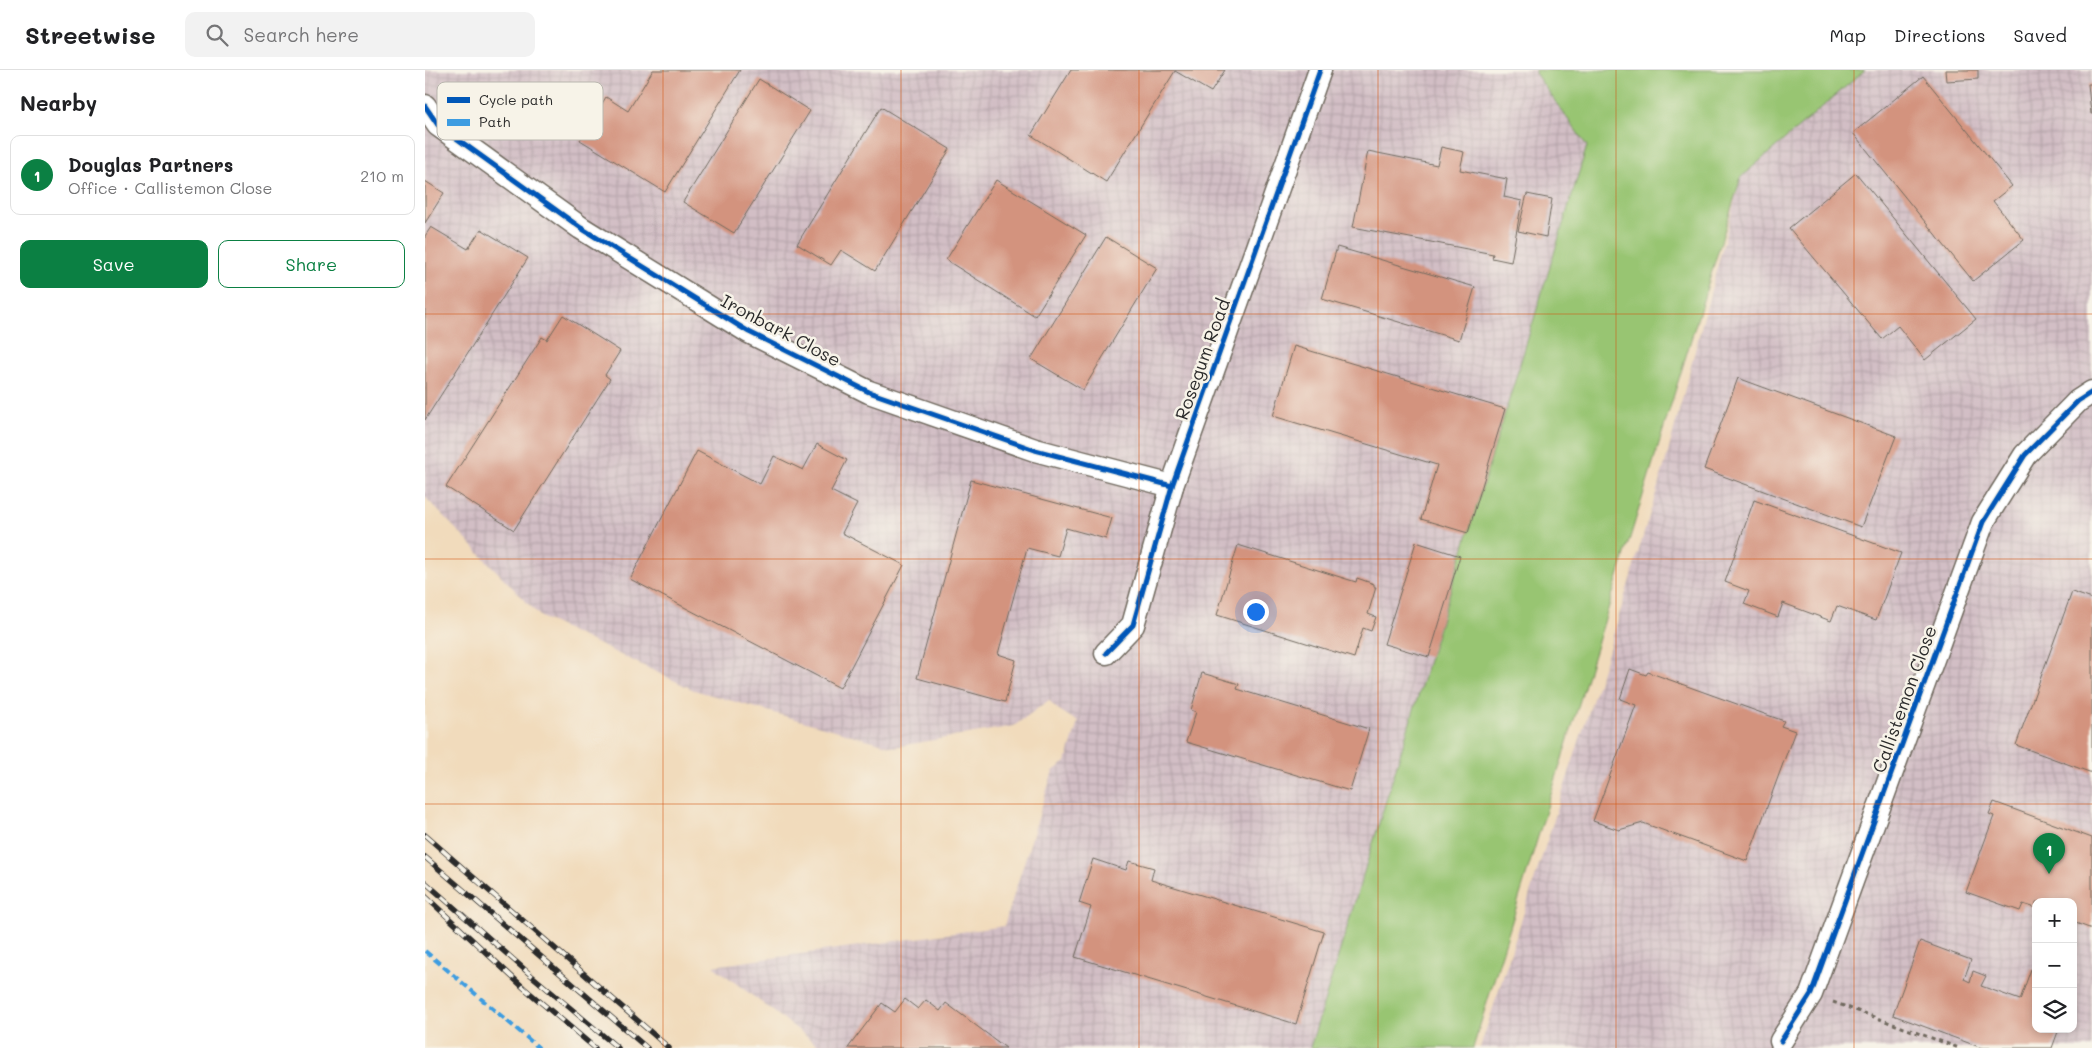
<!DOCTYPE html>
<meta charset="utf-8">
<style>
:root{--surface:#fff;--page:#f2f2f2;--text:#202124;--muted:#757577;--line:#e0e0e0;--accent:#0b8043}
body{margin:0;font-family:Mali,sans-serif;background:var(--page);color:var(--text)}
.controls{position:absolute;right:15px;bottom:15px;display:grid;overflow:hidden;border-radius:10px;box-shadow:0 2px 8px #0003}
.controls button{width:45px;height:45px;display:grid;place-items:center;padding:0;border:0;border-bottom:1px solid var(--line);background:var(--surface);color:var(--text);font:25px sans-serif}
.you{position:absolute;left:830px;top:541px;width:18px;height:18px;margin:-12px;border:4px solid #fff;border-radius:50%;background:#1a73e8;box-shadow:0 0 0 8px #1a73e833}
.badge{display:grid;place-items:center;width:32px;height:32px;border-radius:50%;background:var(--accent);color:#fff;font-size:16px;font-weight:700}
.pin{position:absolute;translate:-50% -41px;filter:drop-shadow(0 1px 2px #0008)}
.pin::after{content:'';position:absolute;top:26px;width:18px;height:15px;background:inherit;clip-path:polygon(0 0,100% 0,50% 100%)}
.list{margin:0;padding:0;list-style:none}
h2{display:flex;justify-content:space-between;align-items:center;height:65px;margin:0;padding:0 20px;font-size:21px}
h2 small{font-size:16px;font-weight:400;color:var(--muted)}
.list li{display:grid;grid-template-columns:32px 1fr auto;gap:15px;align-items:center;box-sizing:border-box;height:80px;margin:0 10px 10px;padding:0 10px;border:1px solid var(--line);border-radius:10px}
.list b{display:block;font-size:19px;white-space:nowrap}
.list p{margin:0;font-size:16px;white-space:nowrap;color:var(--muted)}
.list em{font-size:16px;font-style:normal;color:var(--muted)}
.actions{display:flex;gap:10px;padding:15px 20px}
.actions a{flex:1;padding:11px 0;border:1px solid var(--accent);border-radius:10px;text-align:center;font-size:18px;color:var(--accent)}
.actions .main{background:var(--accent);color:#fff}
.icon{flex:none;width:28px;height:28px;fill:none;stroke:currentColor;stroke-width:2;stroke-linecap:round;stroke-linejoin:round}
.map{position:relative;flex:none;width:1667px;height:978px;overflow:hidden}
header{display:flex;align-items:center;gap:30px;box-sizing:border-box;height:70px;padding:0 25px;background:var(--surface);border-bottom:1px solid var(--line)}
header strong{font-size:24px}
nav{display:flex;gap:28px;margin-inline-start:auto;font-size:18px}
.search{width:350px;height:45px;background:var(--page);display:flex;align-items:center;gap:12px;box-sizing:border-box;padding:0 18px;border-radius:10px;color:var(--muted);font-size:19px}
main{display:flex}
aside{flex:1;background:var(--surface)}
.map>svg:first-child{display:block}
.industrial{fill:url(#industrial-grid);fill-rule:evenodd}
.green{fill:#98c572;stroke:#62784e}
.building{fill:#d3937e}
.lines{fill:none;stroke-linecap:round;stroke-linejoin:round}
.minor-casing{stroke:#70695e;stroke-width:25}
.path{stroke:#70695e;stroke-width:3;stroke-dasharray:4 4;stroke-linecap:butt}
.minor{stroke:#fff;stroke-width:22}
.rail-casing{stroke:#2b2b2b;stroke-width:5.5}
.rail{stroke:#f7f3e8;stroke-width:4;stroke-dasharray:11;stroke-linecap:butt}
.quiet{stroke:#3d9ce1;stroke-width:4;stroke-dasharray:8 4;stroke-linecap:butt}
.cycleway-casing{stroke:#f7f3e8;stroke-width:8}
.cycleway{stroke:#0057b8;stroke-width:5}
.grid{fill:none;stroke:#d5540f;stroke-width:1;stroke-opacity:0.55}
.labels{text-anchor:middle;dominant-baseline:central;stroke-width:5;stroke-linejoin:round;paint-order:stroke}
.street-label{font-size:18px;fill:#2b2b2b;stroke:#f7f3e8}
.key{fill:#f7f3e8;stroke:#bab7af;stroke-width:1}
.key-label{font-size:14px;fill:#2b2b2b}
</style>
<header>
<strong>Streetwise</strong>
<div class="search"><svg class="icon" aria-label="search" viewBox="0 0 24 24"><circle cx="10" cy="10" r="6"/><path d="M15 15l6 6"/></svg>Search here</div>
<nav><a>Map</a><a>Directions</a><a>Saved</a></nav>
</header>
<main>
<aside>
<h2>Nearby<small></small></h2>
<ul class="list">
<li><span class="badge">1</span><div><b>Douglas Partners</b><p>Office · Callistemon Close</p></div><em>210 m</em></li>
</ul>
<div class="actions"><a class="main">Save</a><a>Share</a></div>
</aside>
<div class="map">
<svg width="1667" height="978" viewBox="0 0 1667 978">
<defs>
<pattern id="industrial-grid" width="8" height="8" patternUnits="userSpaceOnUse" patternTransform="scale(1.25)"><rect width="8" height="8" fill="#d2bec5"/><path d="M0 4h8M4 0v8" fill="none" stroke="#b4a3a9"/></pattern>
</defs>
<rect width="100%" height="100%" fill="#f7f3e8"/>
<filter id="ink" filterUnits="userSpaceOnUse"><feTurbulence type="fractalNoise" baseFrequency=".02" numOctaves="2"/><feDisplacementMap in="SourceGraphic" scale="10" xChannelSelector="R" yChannelSelector="G"/><feConvolveMatrix kernelMatrix="1 2 1 2 8 2 1 2 1" color-interpolation-filters="sRGB"/></filter>
<filter id="wash" filterUnits="userSpaceOnUse"><feTurbulence type="fractalNoise" baseFrequency=".0096" numOctaves="4" result="noise"/><feDisplacementMap in="SourceGraphic" scale="20" xChannelSelector="R" yChannelSelector="G"/><feGaussianBlur stdDeviation="1.12" result="paint"/><feColorMatrix in="noise" values="0 0 0 0 0 0 0 0 0 0 0 0 0 0 0 0 0 1.4 0 .05"/><feComposite in="paint" operator="in"/></filter>
<g filter="url(#wash)">
<rect width="100%" height="100%" fill="#f1dbbc"/>
<!-- industrial -->
<g class="industrial">
<polygon points="0,0 1110,0 1110,3 1162,76 885,978 397,978 288,896 579,856 628,701 641,692 653,652 631,638 624,630 589,656 469,677 269,620 116,547 0,427"/>
<path d="M1440 0H1667V978H1055L1184 579 1241 390 1316 107ZM1611 832H1648V959H1611Z"/>
</g>
<!-- green -->
<polygon class="green" points="1110,0 1440,0 1316,107 1048,978 885,978 1162,76 1110,3"/>
<g id="blocks">
<!-- building -->
<g class="building">
<polygon points="228,0 315,0 240,122 155,70 162,59 157,57 165,43 170,45 181,27 203,41"/>
<polygon points="646,0 800,0 786,22 750,1 681,112 606,65"/>
<polygon points="1520,0 1553,0 1553,9 1521,11"/>
<polygon points="1498,6 1587,116 1568,131 1599,170 1548,211 1428,63"/>
<polygon points="334,9 385,41 309,163 258,132"/>
<polygon points="1663,14 1667,14 1667,44 1666,44"/>
<polygon points="456,37 525,79 450,201 416,180 406,195 372,174"/>
<polygon points="1016,77 1039,82 1035,100 1082,109 1079,127 1097,131 1086,192 1067,188 1068,184 928,157 943,81 1012,95"/>
<polygon points="1431,103 1551,249 1500,290 1473,256 1457,269 1364,158"/>
<polygon points="571,110 661,165 610,246 521,190"/>
<polygon points="0,111 19,123 0,153"/>
<polygon points="1102,124 1127,129 1121,167 1093,161"/>
<polygon points="6,157 43,179 56,159 103,188 0,350 0,166"/>
<polygon points="681,167 732,198 658,320 606,289"/>
<polygon points="912,177 1050,217 1034,270 897,229"/>
<polygon points="138,245 195,281 180,305 185,309 89,460 21,417 117,267 122,270"/>
<polygon points="869,276 1080,339 1043,463 996,449 1012,395 848,346"/>
<polygon points="1313,308 1471,366 1436,457 1279,399"/>
<polygon points="392,374 422,390 406,421 432,434 417,463 479,495 415,618 205,509 272,381 335,414 349,386 378,400"/>
<polygon points="546,410 687,448 681,469 641,458 633,486 602,478 573,584 591,590 580,632 492,608"/>
<polygon points="1329,430 1476,483 1451,550 1412,536 1406,551 1358,533 1353,547 1319,534 1324,521 1300,512"/>
<polygon points="991,472 1035,486 1004,587 959,574"/>
<polygon points="813,475 931,512 932,508 949,514 949,517 951,517 943,544 951,547 946,561 938,558 929,588 792,545"/>
<polygon points="1647,522 1667,529 1667,703 1591,675"/>
<polygon points="1205,599 1221,605 1223,602 1359,651 1356,656 1370,661 1322,791 1218,753 1194,760 1168,751 1211,635 1195,629"/>
<polygon points="777,603 814,614 812,619 944,659 925,721 761,672 771,642 766,640"/>
<polygon points="1569,732 1667,768 1667,859 1648,852 1648,832 1611,832 1611,838 1598,834 1595,841 1541,822 1569,746 1564,744"/>
<polygon points="668,789 701,800 704,791 729,798 726,810 899,862 871,954 650,887 666,837 654,833"/>
<polygon points="1495,871 1546,890 1539,909 1545,912 1548,901 1561,906 1556,916 1595,930 1606,899 1611,901 1611,959 1634,959 1627,978 1557,978 1468,945"/>
<polygon points="480,929 493,939 501,930 515,941 521,933 581,978 423,978 457,933 470,942"/>
</g>
</g>
</g>
<g filter="url(#ink)">
<use href="#blocks" fill-opacity="0" stroke="#70695e" stroke-width="1"/>
<g class="lines">
<!-- minor casing -->
<g class="minor-casing">
<g id="minor">
<polyline points="0,36 13,55 156,158 324,262 444,322 610,380 747,416"/>
<polyline points="681,583 708,555 747,416 895,0"/>
<polyline points="1356,971 1386,924 1558,452 1600,385 1653,331 1667,322"/>
</g>
</g>
<!-- path -->
<polyline class="path" points="1408,932 1534,978"/>
<!-- minor -->
<use href="#minor" class="minor"/>
<!-- rail casing -->
<g class="rail-casing">
<g id="rail">
<polyline points="0,765 244,978"/>
<polyline points="0,787 222,978"/>
<polyline points="0,812 107,906 193,978"/>
<polyline points="0,826 99,918 170,978"/>
</g>
</g>
<!-- rail -->
<use href="#rail" class="rail"/>
<!-- quiet -->
<polyline class="quiet" points="0,881 114,978"/>
<!-- cycleway casing -->
<g class="cycleway-casing">
<g id="cycleway">
<polyline points="0,36 13,55 156,158 324,262 444,322 610,380 747,416"/>
<polyline points="681,583 708,555 747,416 895,0"/>
<polyline points="1356,971 1386,924 1558,452 1600,385 1653,331 1667,322"/>
</g>
</g>
<!-- cycleway -->
<use href="#cycleway" class="cycleway"/>
</g>
</g>
<!-- grid -->
<path class="grid" d="M238 0V978M476 0V978M714 0V978M953 0V978M1191 0V978M1429 0V978M0 244H1667M0 489H1667M0 734H1667"/>
<g class="labels">
<!-- street labels -->
<g class="street-label">
<text transform="translate(356 260) rotate(28)">Ironbark Close</text>
<text transform="translate(777 289) rotate(-70)">Rosegum Road</text>
<text transform="translate(1479 629) rotate(-70)">Callistemon Close</text>
</g>
</g>
<!-- legend -->
<rect x="12" y="12" width="166" height="58" rx="8" class="key"/>
<rect x="22" y="27" width="23" height="6" fill="#0057b8"/>
<rect x="22" y="49" width="23" height="7" fill="#3d9ce1"/>
<g class="key-label">
<text x="54" y="35">Cycle path</text>
<text x="54" y="57">Path</text>
</g>
</svg>
<div class="controls">
<button>+</button>
<button>−</button>
<button><svg class="icon" aria-label="layers" viewBox="0 0 24 24"><path d="M12 4l9 5-9 5-9-5zM3 14l9 5 9-5"/></svg></button>
</div>
<div class="you"></div>
<div class="pin badge" style="left:1624px;top:804px">1</div>
</div>
</main>
